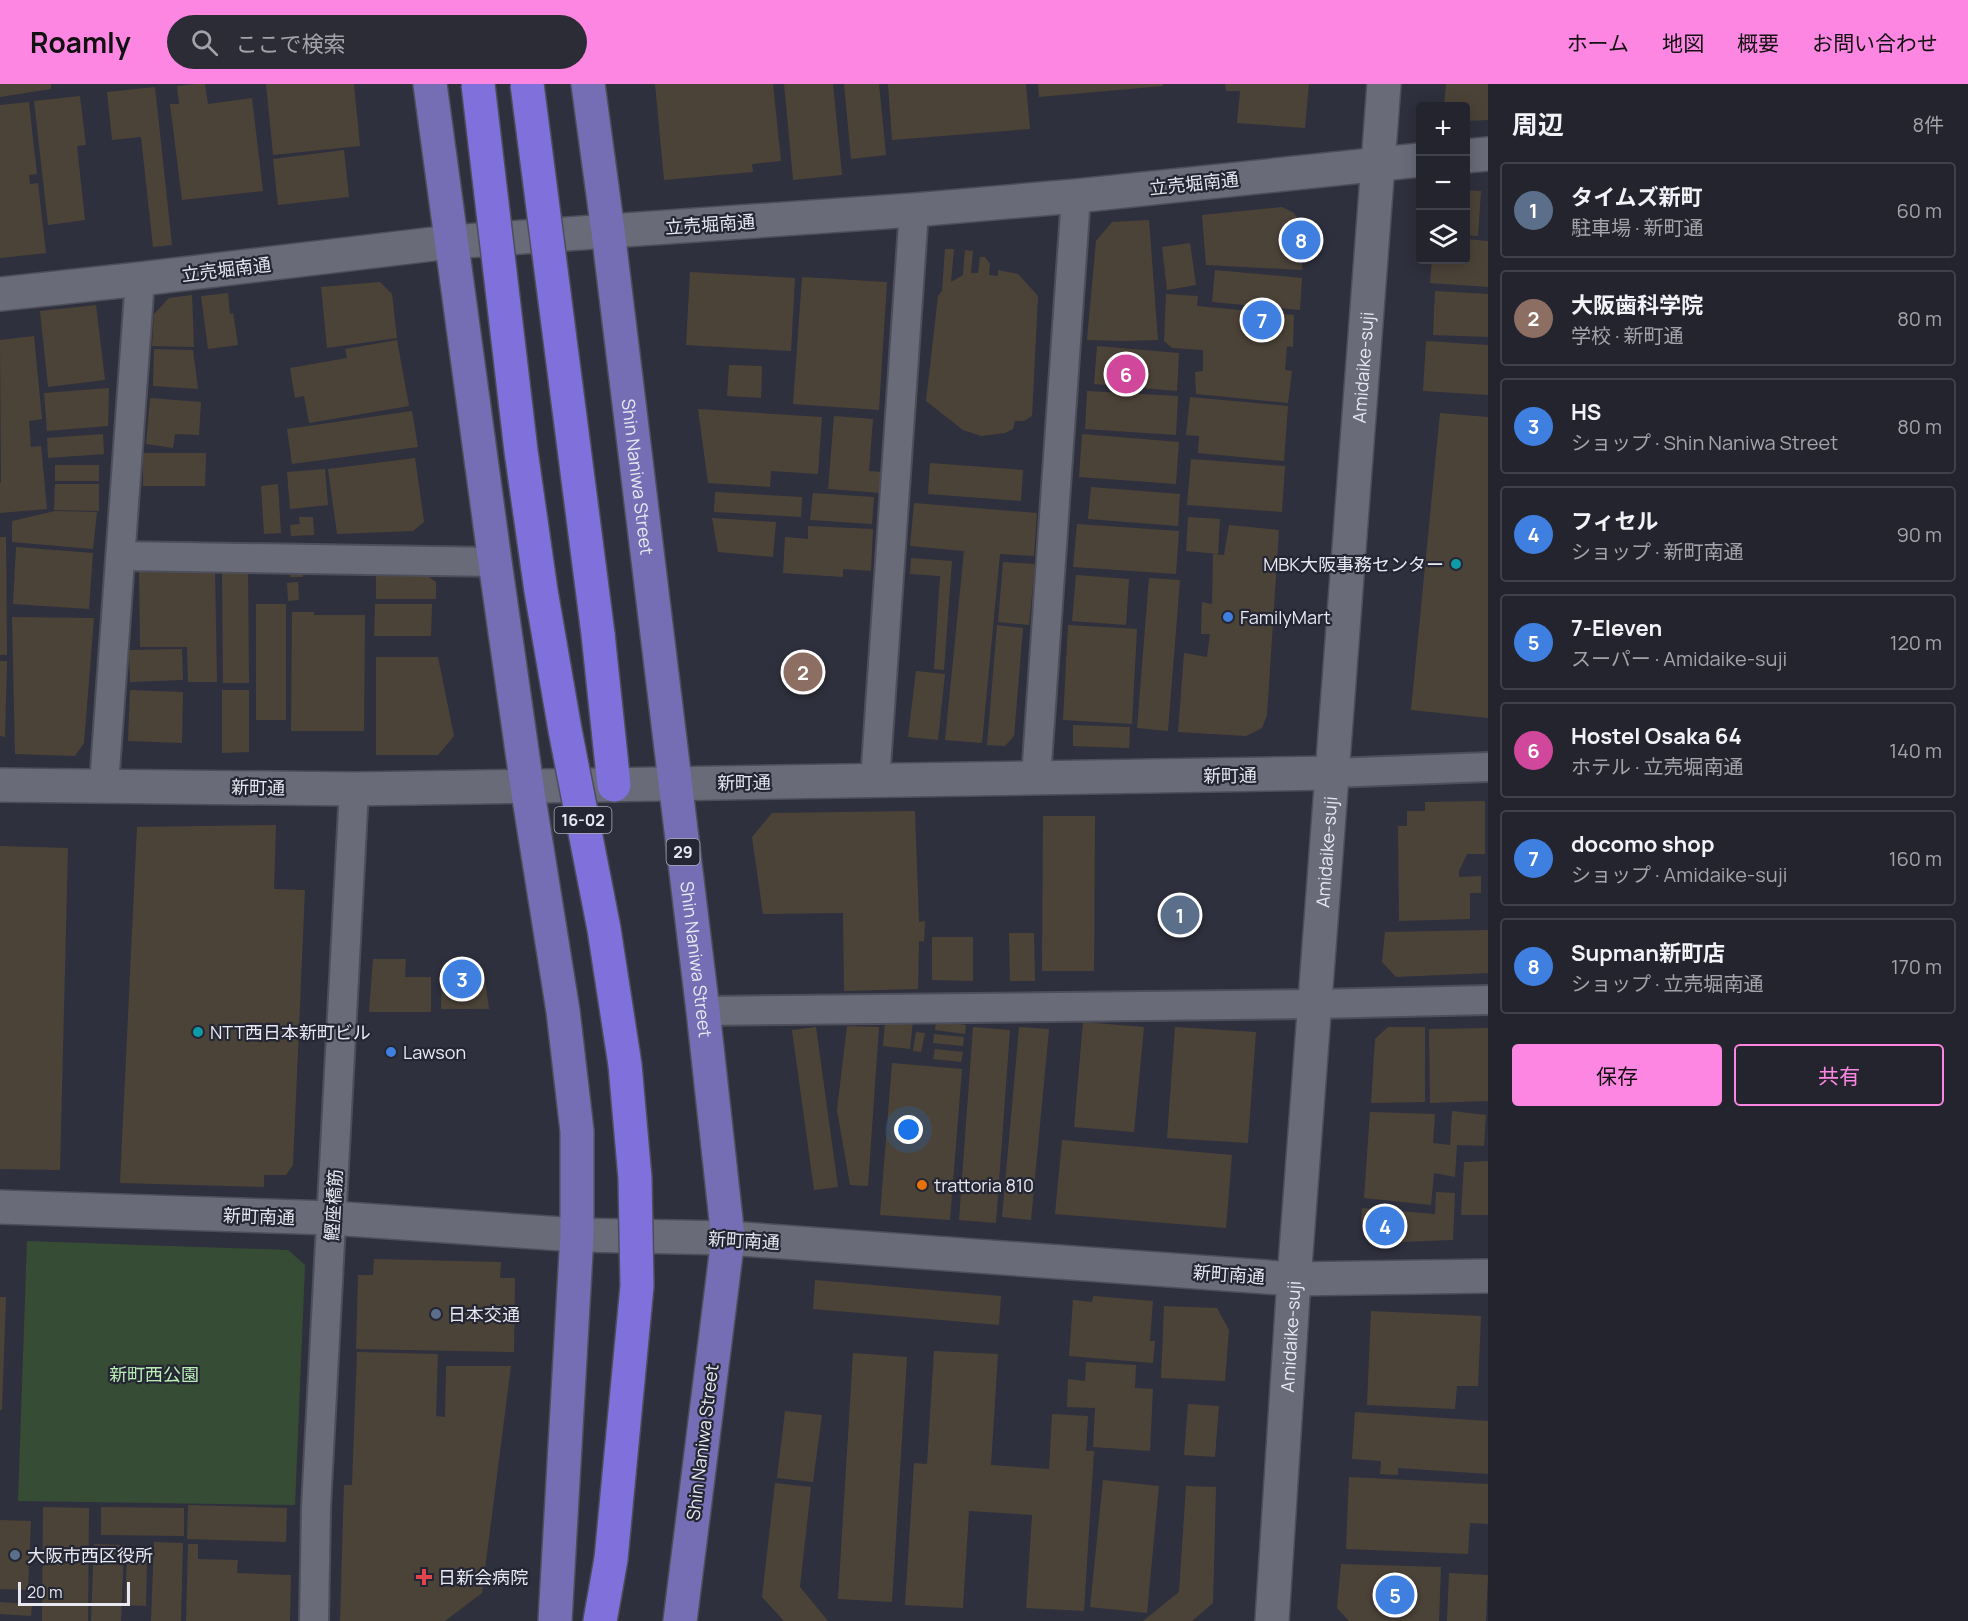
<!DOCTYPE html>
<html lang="ja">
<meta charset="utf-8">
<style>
:root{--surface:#23242e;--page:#2b2c36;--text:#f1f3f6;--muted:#a3a4aa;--line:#40414a;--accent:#fd86e2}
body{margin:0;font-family:Manrope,"Noto Sans JP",sans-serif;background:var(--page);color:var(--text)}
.controls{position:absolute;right:18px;top:18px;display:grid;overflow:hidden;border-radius:6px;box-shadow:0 3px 15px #0003}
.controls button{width:54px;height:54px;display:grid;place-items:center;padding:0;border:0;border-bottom:2px solid var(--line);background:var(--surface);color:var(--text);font:30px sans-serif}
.scale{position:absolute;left:18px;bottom:15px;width:112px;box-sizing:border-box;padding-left:6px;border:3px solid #e7e8f1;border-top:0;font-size:16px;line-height:21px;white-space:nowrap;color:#e7e8f1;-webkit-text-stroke:4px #252633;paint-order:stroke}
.you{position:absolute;left:909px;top:1046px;width:21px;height:21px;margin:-15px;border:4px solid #fff;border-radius:50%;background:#1a73e8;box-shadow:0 0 0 9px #1a73e833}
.badge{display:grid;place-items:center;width:39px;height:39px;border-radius:50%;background:var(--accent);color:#fff;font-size:20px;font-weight:700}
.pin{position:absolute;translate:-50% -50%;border:3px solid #fff;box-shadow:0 2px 6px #0006}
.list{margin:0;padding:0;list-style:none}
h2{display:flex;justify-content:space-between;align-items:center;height:78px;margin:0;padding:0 24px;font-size:26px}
h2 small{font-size:20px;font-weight:400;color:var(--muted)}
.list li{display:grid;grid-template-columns:39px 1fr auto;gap:18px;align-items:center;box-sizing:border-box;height:96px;margin:0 12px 12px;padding:0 12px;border:2px solid var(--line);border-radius:6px}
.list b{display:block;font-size:22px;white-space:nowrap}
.list p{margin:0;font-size:20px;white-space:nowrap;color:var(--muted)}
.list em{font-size:20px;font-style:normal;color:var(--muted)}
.actions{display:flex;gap:12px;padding:18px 24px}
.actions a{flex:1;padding:14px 0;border:2px solid var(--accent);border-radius:6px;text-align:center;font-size:21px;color:var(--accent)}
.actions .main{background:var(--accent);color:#111}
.icon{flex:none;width:33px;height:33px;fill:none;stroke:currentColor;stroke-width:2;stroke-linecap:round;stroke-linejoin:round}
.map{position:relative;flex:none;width:1488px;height:1537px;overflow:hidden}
header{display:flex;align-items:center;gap:36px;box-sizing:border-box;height:84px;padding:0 30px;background:var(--accent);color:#111}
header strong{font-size:28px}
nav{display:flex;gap:33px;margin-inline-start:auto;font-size:21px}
.search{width:420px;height:54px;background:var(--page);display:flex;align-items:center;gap:15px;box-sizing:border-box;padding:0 21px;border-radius:33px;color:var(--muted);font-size:22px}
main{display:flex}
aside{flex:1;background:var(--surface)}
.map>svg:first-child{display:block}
.green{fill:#374c35}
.building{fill:#4c4338}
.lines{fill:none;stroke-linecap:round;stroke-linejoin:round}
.street-casing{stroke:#4d4e59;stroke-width:32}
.secondary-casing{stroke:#4d4e59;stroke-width:36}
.primary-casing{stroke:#4d4e59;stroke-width:36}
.highway-casing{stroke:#4d4e59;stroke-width:36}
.street{stroke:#696b79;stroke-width:28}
.secondary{stroke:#696b79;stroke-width:33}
.primary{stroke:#766eb4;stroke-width:33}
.highway{stroke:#7f70dc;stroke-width:33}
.highway-bridge-casing{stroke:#4d4e59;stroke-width:36;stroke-linecap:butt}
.highway-bridge{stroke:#7f70dc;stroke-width:33}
.culture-dot{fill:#0f9aa8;stroke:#252633;stroke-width:2}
.shop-dot{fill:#3f7fe0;stroke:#252633;stroke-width:2}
.food-dot{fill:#e8710a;stroke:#252633;stroke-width:2}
.service-dot{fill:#5c6f8a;stroke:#252633;stroke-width:2}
.health-dot{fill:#e0444e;stroke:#252633;stroke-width:2}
.labels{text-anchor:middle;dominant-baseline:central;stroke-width:4.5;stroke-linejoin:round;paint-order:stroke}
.shield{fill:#252633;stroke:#adaeb8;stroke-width:1.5}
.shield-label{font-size:16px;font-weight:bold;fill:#e7e8f1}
.street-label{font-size:18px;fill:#e7e8f1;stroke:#252633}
.poi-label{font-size:18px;fill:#e7e8f1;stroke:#252633;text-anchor:start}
.park-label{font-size:18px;fill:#b9eeb4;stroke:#252633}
</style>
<header>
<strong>Roamly</strong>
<div class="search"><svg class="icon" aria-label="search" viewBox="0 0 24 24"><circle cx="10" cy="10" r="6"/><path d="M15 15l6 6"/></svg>ここで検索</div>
<nav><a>ホーム</a><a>地図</a><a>概要</a><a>お問い合わせ</a></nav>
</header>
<main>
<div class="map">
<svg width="1488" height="1537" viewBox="0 0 1488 1537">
<rect width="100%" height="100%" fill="#2f303d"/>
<!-- green -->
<polygon class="green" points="27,1157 288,1166 305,1181 295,1421 18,1417"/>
<!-- building -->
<g class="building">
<polygon points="0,0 51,0 51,5 0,13"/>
<polygon points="196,0 205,0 208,20 252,14 263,107 182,116 170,20 179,20 177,2"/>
<polygon points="266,0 354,0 360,62 273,71"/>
<polygon points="655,0 773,0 781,77 752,80 753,88 664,96"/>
<polygon points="784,0 833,0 842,91 793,96"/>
<polygon points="844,0 879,0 886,71 851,75"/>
<polygon points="888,0 1026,0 1030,45 892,56"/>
<polygon points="1038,0 1163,0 1163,2 1039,13"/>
<polygon points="1225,0 1309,0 1305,44 1237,39 1240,7 1226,7"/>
<polygon points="1446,0 1488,0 1488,36 1466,37 1466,22 1446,22 1444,20"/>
<polygon points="155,3 172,161 153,163 141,53 112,56 107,8"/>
<polygon points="80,12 86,61 77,62 85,136 48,141 34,17"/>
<polygon points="29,18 37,90 29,91 30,100 38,99 46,169 0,174 0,21"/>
<polygon points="344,66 349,113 278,121 273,75"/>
<polygon points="1466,106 1481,107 1478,152 1466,151"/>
<polygon points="1282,123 1294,129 1304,144 1302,186 1206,181 1202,131"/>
<polygon points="1149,136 1158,256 1121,257 1087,256 1096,157 1112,138"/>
<polygon points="1466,155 1488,157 1488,203 1430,199 1432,176 1466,176"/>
<polygon points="1190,159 1196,201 1167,206 1162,163"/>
<polygon points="945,165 954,165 951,198 963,191 965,166 973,167 971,189 978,189 980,173 985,173 990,180 989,191 998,192 998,186 1018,190 1038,212 1032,332 1024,337 1015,337 1013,345 1005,349 981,352 963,346 926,317 938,212 942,207"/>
<polygon points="1215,186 1302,194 1300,226 1212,218"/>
<polygon points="690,188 795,194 791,267 686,261"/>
<polygon points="802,193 887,198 879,326 793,320"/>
<polygon points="380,198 392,210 397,254 327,264 321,203"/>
<polygon points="1435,207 1488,210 1488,253 1433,251"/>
<polygon points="228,209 230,230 233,229 238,261 208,265 201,212"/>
<polygon points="1166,210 1198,212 1197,222 1294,231 1293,263 1287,262 1285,286 1292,287 1288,319 1196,310 1195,288 1203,287 1203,266 1172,264 1164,257"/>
<polygon points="192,211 194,263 152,262 154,230 169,214"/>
<polygon points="96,221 105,296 48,303 40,227"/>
<polygon points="34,252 42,335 29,337 31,363 41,362 47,425 0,429 0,399 1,398 0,256"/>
<polygon points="397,256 409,322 309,339 304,312 295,314 290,284 347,274 345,265"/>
<polygon points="1426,257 1488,261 1488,311 1423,307"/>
<polygon points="1097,262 1179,269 1177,307 1094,300"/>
<polygon points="154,265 193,266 198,305 153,302"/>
<polygon points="729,281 762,282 761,314 727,312"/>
<polygon points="109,304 108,342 47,347 44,309"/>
<polygon points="1087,307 1178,312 1176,351 1085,345"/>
<polygon points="1190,313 1288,322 1284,377 1198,369 1199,352 1186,351"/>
<polygon points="150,314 201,318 199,351 175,350 173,364 146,360"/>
<polygon points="698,325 822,333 818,390 771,387 770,403 708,399"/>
<polygon points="412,327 418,363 292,380 287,345"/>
<polygon points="1440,329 1488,333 1488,634 1411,626"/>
<polygon points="834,332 873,335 869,387 883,388 882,409 828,405"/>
<polygon points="103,350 104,370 48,374 47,354"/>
<polygon points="1082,350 1179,358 1176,400 1079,393"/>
<polygon points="143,369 206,369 205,402 143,402"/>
<polygon points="415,374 424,438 413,447 337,450 328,385"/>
<polygon points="1191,375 1285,382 1282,428 1187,421"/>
<polygon points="930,379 1023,386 1021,417 928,410"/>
<rect x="55" y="381" width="44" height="16"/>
<polygon points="325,385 328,421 290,425 287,388"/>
<polygon points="55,400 99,400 99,427 54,426"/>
<polygon points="278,400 281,449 264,450 261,402"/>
<polygon points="1091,403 1180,410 1178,442 1088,435"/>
<polygon points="715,408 802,413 801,433 714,428"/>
<polygon points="813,409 874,413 872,440 810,436"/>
<polygon points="914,419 1037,429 1034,472 1000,470 982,659 945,656 964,467 910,462"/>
<polygon points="55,427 97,428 93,465 12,458 12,437"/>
<polygon points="299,433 313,433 314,451 291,452 290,441 300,440"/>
<polygon points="1188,433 1220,435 1218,470 1186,467"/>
<polygon points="712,434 776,438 773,473 718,468"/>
<polygon points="1077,440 1179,447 1176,490 1073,483"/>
<polygon points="1229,441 1279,446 1267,631 1262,644 1246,652 1178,648 1184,569 1207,573 1210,550 1201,550 1202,518 1212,520 1213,470 1224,471"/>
<polygon points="808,442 873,445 871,487 843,485 843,493 783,489 785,453 808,455"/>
<polygon points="0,453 6,453 7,571 0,571"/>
<polygon points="16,463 93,469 89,525 13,520"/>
<polygon points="911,474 952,477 944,586 934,585 940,492 910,490"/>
<polygon points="1003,478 1035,480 1029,541 998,538"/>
<polygon points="289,483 303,483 303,493 290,493"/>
<polygon points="376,484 418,485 436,498 436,515 376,515"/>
<polygon points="215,485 217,598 188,598 187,563 140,563 139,487"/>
<polygon points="222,486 248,486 249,599 223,599"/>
<polygon points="1076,491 1129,495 1126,541 1072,537"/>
<polygon points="1149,494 1180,496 1168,647 1137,644"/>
<polygon points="298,498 299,516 288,517 287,499"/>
<rect x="256" y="520" width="30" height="116"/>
<polygon points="375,520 432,520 431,552 374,552"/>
<polygon points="292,528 314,528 314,531 365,531 364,647 291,647"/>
<polygon points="12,533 94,534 84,659 75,672 15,670"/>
<polygon points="997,541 1023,544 1014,652 1005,662 987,661"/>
<polygon points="1068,541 1137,545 1132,640 1063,636"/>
<polygon points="182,565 183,596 130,598 129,566"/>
<polygon points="376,573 438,573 454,652 438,671 376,671"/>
<polygon points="0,577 7,577 5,653 0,652"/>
<polygon points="916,587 945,590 938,656 908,653"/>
<polygon points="130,606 183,608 182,659 128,657"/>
<polygon points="222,606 249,606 249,668 222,669"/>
<polygon points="1073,641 1130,643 1129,664 1073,662"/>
<polygon points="1485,717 1485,770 1467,770 1459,787 1459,793 1481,792 1481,809 1470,809 1470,835 1399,837 1398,742 1407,742 1407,727 1425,727 1425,718"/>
<polygon points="915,727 919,838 925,837 924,858 919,857 918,905 844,907 843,829 763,830 752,753 772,729"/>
<polygon points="1043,732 1095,732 1094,887 1042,887"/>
<polygon points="276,741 274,805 305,806 293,1081 286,1091 264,1091 264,1103 120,1099 137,743"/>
<polygon points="0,762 68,764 60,1086 0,1085"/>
<polygon points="1488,846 1488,889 1396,893 1382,878 1385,848"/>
<polygon points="1009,849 1034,849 1035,897 1010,897"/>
<polygon points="932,853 973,853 973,897 932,896"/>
<polygon points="373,875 406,875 405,893 431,893 431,928 369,928"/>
<polygon points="442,883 483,883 489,925 441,925"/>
<polygon points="885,935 913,937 910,965 883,962"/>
<polygon points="936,937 966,941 965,950 935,946"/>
<polygon points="1083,938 1144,943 1134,1048 1074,1043"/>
<polygon points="847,942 879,943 868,1102 850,1101 837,1026"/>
<polygon points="816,943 838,1103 814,1106 792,946"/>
<polygon points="973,943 1010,946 996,1139 959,1136"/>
<polygon points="1019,943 1049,945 1031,1136 1002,1133"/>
<polygon points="1175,943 1256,948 1248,1059 1167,1054"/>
<polygon points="1388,943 1425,943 1425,1018 1371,1019 1375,955"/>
<polygon points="1488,944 1488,1017 1430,1019 1429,945"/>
<polygon points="916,948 925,949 921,968 913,967"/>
<polygon points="934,950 964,953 963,962 933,959"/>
<polygon points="935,965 963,968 961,978 933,975"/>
<polygon points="892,979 962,985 950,1136 880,1131"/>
<polygon points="1452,1027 1486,1031 1484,1062 1457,1061 1455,1093 1434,1089 1431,1121 1364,1114 1370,1028 1435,1030 1433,1059 1450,1061"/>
<polygon points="1062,1056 1232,1071 1226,1144 1055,1130"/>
<polygon points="1488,1077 1488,1131 1461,1131 1464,1078"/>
<polygon points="1436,1108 1455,1109 1453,1156 1375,1159 1361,1138 1362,1124 1435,1130"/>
<polygon points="374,1175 501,1178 500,1194 515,1194 514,1268 356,1265 358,1191 373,1191"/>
<polygon points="815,1196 1001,1212 999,1241 813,1225"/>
<polygon points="1093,1212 1153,1217 1150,1257 1155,1257 1153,1279 1069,1272 1073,1216 1092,1218"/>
<polygon points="0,1213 6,1213 2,1326 0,1326"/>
<polygon points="1164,1222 1217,1224 1229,1246 1225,1297 1161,1294"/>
<polygon points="1371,1227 1481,1232 1478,1302 1457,1302 1455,1325 1367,1321"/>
<polygon points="934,1267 998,1270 991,1381 1049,1385 1052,1330 1088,1332 1086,1367 1094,1367 1084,1527 1026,1524 1032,1431 969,1427 963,1524 905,1521 914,1379 927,1380"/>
<polygon points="357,1268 438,1270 436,1332 445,1333 446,1282 511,1282 482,1509 445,1537 340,1537 344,1401 352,1401"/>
<polygon points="853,1269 907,1273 892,1518 838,1515"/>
<polygon points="1086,1278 1136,1281 1135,1304 1153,1305 1150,1367 1093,1363 1095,1324 1067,1323 1068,1295 1085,1297"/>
<polygon points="1188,1320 1219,1322 1215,1373 1184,1371"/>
<polygon points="785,1327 822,1331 813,1398 777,1394"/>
<polygon points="1355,1328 1488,1337 1488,1390 1398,1384 1398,1391 1380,1390 1381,1377 1352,1375"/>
<polygon points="1349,1393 1488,1400 1488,1440 1470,1439 1468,1470 1346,1465"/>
<polygon points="1103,1396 1159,1402 1147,1529 1090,1523"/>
<polygon points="775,1399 811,1403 800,1503 828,1537 784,1537 762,1513"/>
<polygon points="1186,1402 1216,1403 1213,1519 1192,1537 1143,1537 1179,1508"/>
<polygon points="188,1421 287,1424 286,1458 187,1455"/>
<polygon points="43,1423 89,1424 88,1537 42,1537"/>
<polygon points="101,1423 184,1424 184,1452 101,1451"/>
<polygon points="0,1436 31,1437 28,1506 0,1505"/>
<polygon points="154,1458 183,1459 181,1537 151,1537"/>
<polygon points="94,1460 124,1461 121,1537 91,1537"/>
<polygon points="188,1460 198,1460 198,1475 238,1476 237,1489 291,1491 290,1537 186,1537"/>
<polygon points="127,1476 147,1477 146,1522 125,1521"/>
<polygon points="1341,1480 1441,1483 1439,1537 1349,1537 1337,1524"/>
<polygon points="1449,1489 1488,1491 1486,1537 1447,1537"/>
<polygon points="0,1518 32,1520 31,1532 0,1530"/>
</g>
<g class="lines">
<!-- street casing -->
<g class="street-casing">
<g id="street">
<polyline points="122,472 495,478"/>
<polyline points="1332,689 1488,683"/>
<polyline points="1036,694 1076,112"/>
<polyline points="875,697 914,126"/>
<polyline points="104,701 140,195"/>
<polyline points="703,927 1316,920 1488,916"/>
<polyline points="314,1537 316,1423 354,705"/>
</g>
</g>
<!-- secondary casing -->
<g class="secondary-casing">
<g id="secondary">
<polyline points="1466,72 1488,70"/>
<polyline points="0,210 140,195 450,158 914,126 1076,112 1420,76"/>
<polyline points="0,701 354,705 1332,689"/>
<polyline points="0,1123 332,1134 577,1151 728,1154 1294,1195 1488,1192"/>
<path id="s1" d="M1272 1537 1294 1195 1384 0"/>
</g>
</g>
<!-- primary casing -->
<g class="primary-casing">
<g id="primary">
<polyline points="430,0 495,478 527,702 563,927 577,1047 577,1151 555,1537"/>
<path id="s2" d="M588 0 608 147 703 927 728 1154 680 1537"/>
</g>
</g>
<!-- highway casing -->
<g class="highway-casing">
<g id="highway">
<polyline points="598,550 614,701"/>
<polyline points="600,1537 611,1475"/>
</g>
</g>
<!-- street -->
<use href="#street" class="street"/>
<!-- secondary -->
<use href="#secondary" class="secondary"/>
<!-- primary -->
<use href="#primary" class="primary"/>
<!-- highway -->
<use href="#highway" class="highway"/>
<!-- highway-bridge casing -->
<g class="highway-bridge-casing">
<g id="highway-bridge">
<polyline points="478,0 521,367 541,507 565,646 604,845 625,981 635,1094 637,1202 611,1475"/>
<polyline points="527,0 598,550"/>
</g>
</g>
<!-- highway-bridge -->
<use href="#highway-bridge" class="highway-bridge"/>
</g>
<!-- markers -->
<g class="culture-dot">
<circle cx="1456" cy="480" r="6"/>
<circle cx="198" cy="948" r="6"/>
</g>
<g class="shop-dot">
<circle cx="1228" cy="533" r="6"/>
<circle cx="391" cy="968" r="6"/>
</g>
<circle class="food-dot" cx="922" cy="1101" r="6"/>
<g class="service-dot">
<circle cx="436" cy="1230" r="6"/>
<circle cx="15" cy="1471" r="6"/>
</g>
<path class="health-dot" d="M421 1484h6v6h6v6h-6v6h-6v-6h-6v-6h6z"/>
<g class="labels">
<!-- shield labels -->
<g class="shield">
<rect x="554.5" y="723" width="57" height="26" rx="4.5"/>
<rect x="666.5" y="755" width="33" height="26" rx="4.5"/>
</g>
<g class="shield-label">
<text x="583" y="736">16-02</text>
<text x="683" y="768">29</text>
</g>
<!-- street labels -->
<g class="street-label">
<text transform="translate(1194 99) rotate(-6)">立売堀南通</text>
<text transform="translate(710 140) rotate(-4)">立売堀南通</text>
<text transform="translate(226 185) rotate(-7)">立売堀南通</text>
<text stroke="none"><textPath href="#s1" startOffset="1257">Amidaike-suji</textPath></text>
<text stroke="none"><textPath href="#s2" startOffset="396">Shin Naniwa Street</textPath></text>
<text transform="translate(1230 691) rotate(-1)">新町通</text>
<text transform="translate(744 698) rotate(-1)">新町通</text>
<text transform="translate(258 703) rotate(1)">新町通</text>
<text stroke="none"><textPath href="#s1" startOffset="771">Amidaike-suji</textPath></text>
<text stroke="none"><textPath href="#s2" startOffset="882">Shin Naniwa Street</textPath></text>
<text transform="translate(333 1121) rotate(-87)">鰹座橋筋</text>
<text transform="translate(259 1132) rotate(2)">新町南通</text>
<text transform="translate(744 1156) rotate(3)">新町南通</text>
<text transform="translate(1229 1190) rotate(4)">新町南通</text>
<text stroke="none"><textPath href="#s1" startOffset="285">Amidaike-suji</textPath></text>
<text transform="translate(702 1358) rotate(-83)">Shin Naniwa Street</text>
</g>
<!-- poi labels -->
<g class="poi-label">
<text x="1444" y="480" text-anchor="end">MBK大阪事務センター</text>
<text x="1240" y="533">FamilyMart</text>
<text x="210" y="948">NTT西日本新町ビル</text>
<text x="403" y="968">Lawson</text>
<text x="934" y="1101">trattoria 810</text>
<text x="448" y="1230">日本交通</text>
<text x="27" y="1471">大阪市西区役所</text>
<text x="438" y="1493">日新会病院</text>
</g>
<!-- park labels -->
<g class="park-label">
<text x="154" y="1290">新町西公園</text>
</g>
</g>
</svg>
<div class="controls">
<button>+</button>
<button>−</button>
<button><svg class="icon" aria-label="layers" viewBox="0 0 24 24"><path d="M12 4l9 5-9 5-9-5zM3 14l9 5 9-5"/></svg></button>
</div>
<div class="scale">20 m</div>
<div class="you"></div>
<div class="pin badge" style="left:1180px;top:831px;background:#5c6f8a">1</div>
<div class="pin badge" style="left:803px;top:588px;background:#8d6e63">2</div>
<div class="pin badge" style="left:462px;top:895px;background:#3f7fe0">3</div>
<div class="pin badge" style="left:1385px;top:1142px;background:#3f7fe0">4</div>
<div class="pin badge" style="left:1395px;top:1511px;background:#3f7fe0">5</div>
<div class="pin badge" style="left:1126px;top:290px;background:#d1479c">6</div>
<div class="pin badge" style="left:1262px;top:236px;background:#3f7fe0">7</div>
<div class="pin badge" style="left:1301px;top:156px;background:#3f7fe0">8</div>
</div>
<aside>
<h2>周辺<small>8件</small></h2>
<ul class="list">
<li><span class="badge" style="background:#5c6f8a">1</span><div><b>タイムズ新町</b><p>駐車場 · 新町通</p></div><em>60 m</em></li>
<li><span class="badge" style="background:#8d6e63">2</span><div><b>大阪歯科学院</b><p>学校 · 新町通</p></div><em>80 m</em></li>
<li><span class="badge" style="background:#3f7fe0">3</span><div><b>HS</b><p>ショップ · Shin Naniwa Street</p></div><em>80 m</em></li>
<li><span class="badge" style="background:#3f7fe0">4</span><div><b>フィセル</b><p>ショップ · 新町南通</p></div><em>90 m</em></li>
<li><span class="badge" style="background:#3f7fe0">5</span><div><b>7-Eleven</b><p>スーパー · Amidaike-suji</p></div><em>120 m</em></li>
<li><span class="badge" style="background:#d1479c">6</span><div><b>Hostel Osaka 64</b><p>ホテル · 立売堀南通</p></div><em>140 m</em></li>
<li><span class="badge" style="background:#3f7fe0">7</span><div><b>docomo shop</b><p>ショップ · Amidaike-suji</p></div><em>160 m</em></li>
<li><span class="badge" style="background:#3f7fe0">8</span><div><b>Supman新町店</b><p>ショップ · 立売堀南通</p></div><em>170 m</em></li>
</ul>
<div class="actions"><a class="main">保存</a><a>共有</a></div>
</aside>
</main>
